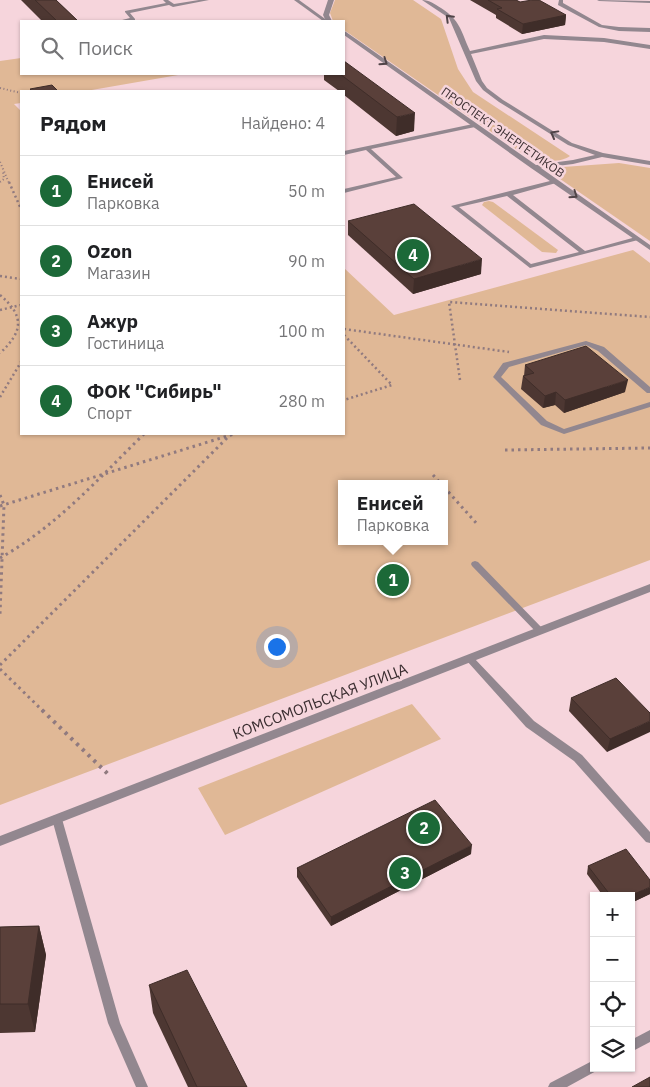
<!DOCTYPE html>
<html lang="ru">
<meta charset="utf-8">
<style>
:root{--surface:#fff;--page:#f2f2f2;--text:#202124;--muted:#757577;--line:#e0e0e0;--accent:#1c6938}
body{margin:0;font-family:"IBM Plex Sans",sans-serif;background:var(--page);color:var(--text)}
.controls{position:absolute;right:15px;bottom:15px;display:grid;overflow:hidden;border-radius:0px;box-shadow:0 1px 4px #0004}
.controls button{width:45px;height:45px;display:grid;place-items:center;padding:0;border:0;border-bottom:1px solid var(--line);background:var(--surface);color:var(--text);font:25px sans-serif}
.you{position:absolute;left:276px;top:646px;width:18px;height:18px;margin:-12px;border:4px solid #fff;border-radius:50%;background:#1a73e8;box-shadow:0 0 0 8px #1a73e833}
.badge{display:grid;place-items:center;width:32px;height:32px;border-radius:50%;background:var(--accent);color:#fff;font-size:16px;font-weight:700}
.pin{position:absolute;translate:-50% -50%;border:2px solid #fff;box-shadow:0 1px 5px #0006}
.popup{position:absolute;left:338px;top:480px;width:110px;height:65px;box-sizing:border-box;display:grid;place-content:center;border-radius:0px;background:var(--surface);filter:drop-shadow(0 1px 4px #0005);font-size:16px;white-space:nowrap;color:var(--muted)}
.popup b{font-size:19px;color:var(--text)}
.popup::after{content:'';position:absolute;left:50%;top:100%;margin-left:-10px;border:10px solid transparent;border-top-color:var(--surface)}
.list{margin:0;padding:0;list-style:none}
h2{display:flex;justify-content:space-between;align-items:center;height:65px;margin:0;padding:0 20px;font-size:21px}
h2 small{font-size:16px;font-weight:400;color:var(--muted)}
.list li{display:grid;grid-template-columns:32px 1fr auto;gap:15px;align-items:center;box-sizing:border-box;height:70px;padding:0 20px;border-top:1px solid var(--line)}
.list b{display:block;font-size:19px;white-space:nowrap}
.list p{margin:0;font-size:16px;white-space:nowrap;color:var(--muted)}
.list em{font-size:16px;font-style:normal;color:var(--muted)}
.icon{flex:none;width:28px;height:28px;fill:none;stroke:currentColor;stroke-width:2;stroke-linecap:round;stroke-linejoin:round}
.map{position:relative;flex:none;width:650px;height:1087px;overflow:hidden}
.search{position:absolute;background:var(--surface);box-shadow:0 1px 4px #0004;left:20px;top:20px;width:325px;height:55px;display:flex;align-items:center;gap:12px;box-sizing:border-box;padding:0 18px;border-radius:0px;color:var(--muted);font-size:19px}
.panel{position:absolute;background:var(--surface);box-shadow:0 1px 4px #0004;left:20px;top:90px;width:325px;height:345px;border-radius:0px}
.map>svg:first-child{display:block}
.green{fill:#e0b896;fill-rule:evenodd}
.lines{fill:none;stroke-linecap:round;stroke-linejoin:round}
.path-far3{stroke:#907a7f;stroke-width:2;stroke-dasharray:1 2.5;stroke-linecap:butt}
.path-far2{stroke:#907a7f;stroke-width:2.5;stroke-dasharray:2 3;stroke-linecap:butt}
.path-far1{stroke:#907a7f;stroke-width:3;stroke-dasharray:2.5 4;stroke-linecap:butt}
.path{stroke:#907a7f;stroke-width:4;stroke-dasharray:3 5;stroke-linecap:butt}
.service{fill:#92878f;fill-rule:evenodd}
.minor{fill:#92878f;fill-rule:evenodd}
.wall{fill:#4d3732}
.shaded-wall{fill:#3f2d29}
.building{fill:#5a403a;stroke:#3f2d29}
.oneway{stroke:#504448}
.labels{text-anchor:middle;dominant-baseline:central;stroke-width:5;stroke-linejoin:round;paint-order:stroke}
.far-street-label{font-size:12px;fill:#3a2d30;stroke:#f6d5dc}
.street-label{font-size:15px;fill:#3a2d30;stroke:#f6d5dc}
</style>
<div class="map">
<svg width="650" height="1087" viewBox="0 0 650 1087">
<rect width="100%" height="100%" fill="#f6d5dc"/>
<!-- green -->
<g class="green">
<path d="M335 0H413L441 19 458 69 473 92 570 156C559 164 541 160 529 158L344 30V21H333L330 13Z"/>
<path d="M21 58V74H184L86 91H21V103L14 104 21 111V434H344V268L394 315 633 250 650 263V560L0 805V61ZM342 484H444V541H342Z"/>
<polygon points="619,163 650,168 650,241 550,172 563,167"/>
<polygon points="489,201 493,202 558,250 556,253 542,252 482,205 484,202"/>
<polygon points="412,704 441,739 225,835 198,788"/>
</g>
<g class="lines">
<!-- path-far3 -->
<g class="path-far3">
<polyline points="0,88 21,93"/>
<polyline points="0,162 9,183"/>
<polyline points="0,182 4,179 3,172"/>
</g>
<!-- path-far2 -->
<g class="path-far2">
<polyline points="9,182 21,209"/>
<polyline points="0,276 21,279"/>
<path d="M0 295C25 316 23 332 0 353"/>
<polyline points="0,310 21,305"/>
<polyline points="344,329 509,352"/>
<polyline points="344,335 392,385 344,400"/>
<polyline points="460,380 449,302 650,317"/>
<polyline points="0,397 21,362"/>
</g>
<!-- path-far1 -->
<g class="path-far1">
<polyline points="505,450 650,448"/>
<polyline points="433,475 441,484"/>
<polyline points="444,487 478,525"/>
<polyline points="0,495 4,505 0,614"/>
<polyline points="0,506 234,434"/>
<polyline points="427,541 428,543"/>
<path d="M0 558C57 526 98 479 144 434"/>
<polyline points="0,665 231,434"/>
<polyline points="0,669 43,711"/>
</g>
<!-- path -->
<polyline class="path" points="42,710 110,776"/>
<!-- service -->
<g class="service">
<polygon points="163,0 168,0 174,4 199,0 209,0 173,7 169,5 130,13 135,19 135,20 118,21 130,18 125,12 125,11 166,3"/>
<polygon points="294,0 299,0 328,21 323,21"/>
<polygon points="559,0 563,0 563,3 602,25 619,27 650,28 650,32 619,31 599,27 558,5"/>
<polygon points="597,0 650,1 650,3 599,1"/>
<polygon points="473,124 475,125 475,127 371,149 403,178 344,193 344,189 396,177 366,150 344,155 344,151"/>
<path d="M554 180 556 181V183L513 195 585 251 636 237 639 239 638 240 530 268 451 206ZM507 196 579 252 531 264 459 207Z"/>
<polygon points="586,341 604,347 650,387 650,393 647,393 598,351 586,345 509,367 501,377 547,421 564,429 650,402 650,407 564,434 541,425 493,377 503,363"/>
<polygon points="475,561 478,562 543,629 545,631 543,633 537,633 472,566 471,564 472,562"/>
<polygon points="470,656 473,657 534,721 582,755 650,832 650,843 646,842 574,761 526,727 467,661 465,659 467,657"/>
<polygon points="57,815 61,816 62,819 120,1023 148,1087 136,1087 108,1023 52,819 53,816"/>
<polygon points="650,1030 650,1042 631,1052 631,1040"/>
<polygon points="594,1060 594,1068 599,1068 598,1070 567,1087 548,1087 550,1083"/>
</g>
<!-- minor -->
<g class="minor">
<polygon points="328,0 334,0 329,15 332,21 326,21 323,15"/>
<path d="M422 0C430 0 434 4 441 8 460 20 461 31 470 51L544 35 604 38 650 45V49L604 42 544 39 471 54 482 81 487 88 503 100 572 143 603 153 650 161V165L602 157 573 164 541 168 650 245V250L531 168 344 35V31L346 32 536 165 573 160 595 155 568 145 499 102 483 90 476 81 449 18Z"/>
<polygon points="650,584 650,592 0,846 0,836"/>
</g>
</g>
<!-- wall -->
<g class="wall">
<polygon points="21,0 56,0 78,21 42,21"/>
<polygon points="470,0 516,0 520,2 566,15 565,25 522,34 496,18 496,15"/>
<polygon points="344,61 414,131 396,136 344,95 344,91 339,91 324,80 324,74 344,74"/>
<polygon points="348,221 481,274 413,294 348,235"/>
<polygon points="525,365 625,392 564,413 555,405 543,408 521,389 523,376 524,376"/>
<polygon points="571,698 650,713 607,752 569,711"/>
<polygon points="471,854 331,926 297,877 297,868"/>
<polygon points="588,866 650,894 631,903 631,896 603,896 587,874"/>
<polygon points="39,926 46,955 35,1032 0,1033 0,927"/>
<polygon points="149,985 247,1087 188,1087 153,1013"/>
</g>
<!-- shaded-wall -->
<g class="shaded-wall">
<polygon points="566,15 565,25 522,34 523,24"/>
<polygon points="415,113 414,131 396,136 397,117"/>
<polygon points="482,259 481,274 413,294 414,279"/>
<polygon points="628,380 625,392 564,413 565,400"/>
<polygon points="556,392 555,405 543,408 545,396"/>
<polygon points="650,721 650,732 607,752 610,739"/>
<polygon points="472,845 471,854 331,926 331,917"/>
<polygon points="650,887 650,894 631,903 631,896 630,896"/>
<polygon points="39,926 46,955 35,1032 28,1004"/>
</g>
<!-- building -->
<g class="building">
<polygon points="35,0 56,0 78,21 57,21"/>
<polygon points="488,0 516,0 520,2 532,0 539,0 566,15 523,24 497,9 502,8"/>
<polygon points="344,61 415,113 397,117 340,74 344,74"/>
<polygon points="52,85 58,91 32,91 30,89"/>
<polygon points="414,204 482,259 414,279 348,221"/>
<polygon points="586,346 628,380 565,400 556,392 545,396 523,376 534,373 525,365"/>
<polygon points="616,678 650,713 650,721 610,739 571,698"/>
<polygon points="435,800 472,845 331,917 297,868"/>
<polygon points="626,849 650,880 650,887 630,896 611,896 588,866"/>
<polygon points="39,926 28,1004 0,1004 0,927"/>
<polygon points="187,970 247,1087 197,1087 149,985"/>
<polygon points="650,1077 650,1087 632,1087"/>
</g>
<!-- one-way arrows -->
<defs><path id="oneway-chevron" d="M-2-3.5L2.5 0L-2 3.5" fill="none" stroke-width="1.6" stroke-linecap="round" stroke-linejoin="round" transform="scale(1.25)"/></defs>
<g class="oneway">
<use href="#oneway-chevron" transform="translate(449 18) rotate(-135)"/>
<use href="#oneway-chevron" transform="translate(384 62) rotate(35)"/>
<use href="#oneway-chevron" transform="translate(554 134) rotate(-151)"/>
<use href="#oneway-chevron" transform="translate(574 195) rotate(35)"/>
</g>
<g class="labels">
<!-- far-street labels -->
<g class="far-street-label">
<text transform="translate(503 132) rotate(35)">ПРОСПЕКТ ЭНЕРГЕТИКОВ</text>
</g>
<!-- street labels -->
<g class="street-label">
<text transform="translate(320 701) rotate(-21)">КОМСОМОЛЬСКАЯ УЛИЦА</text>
</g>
</g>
</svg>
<div class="controls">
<button>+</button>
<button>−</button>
<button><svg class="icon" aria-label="locate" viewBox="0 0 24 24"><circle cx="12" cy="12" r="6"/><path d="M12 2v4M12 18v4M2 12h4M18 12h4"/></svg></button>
<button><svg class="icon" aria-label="layers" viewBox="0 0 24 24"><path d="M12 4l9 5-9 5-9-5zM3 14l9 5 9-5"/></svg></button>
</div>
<div class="you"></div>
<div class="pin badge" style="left:393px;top:580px">1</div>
<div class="popup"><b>Енисей</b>Парковка</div>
<div class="pin badge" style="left:424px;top:828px">2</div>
<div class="pin badge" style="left:405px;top:873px">3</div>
<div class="pin badge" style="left:413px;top:255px">4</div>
<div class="search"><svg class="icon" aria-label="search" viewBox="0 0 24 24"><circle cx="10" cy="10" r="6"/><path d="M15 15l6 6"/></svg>Поиск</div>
<section class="panel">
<h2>Рядом<small>Найдено: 4</small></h2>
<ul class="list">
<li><span class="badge">1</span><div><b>Енисей</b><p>Парковка</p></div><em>50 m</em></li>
<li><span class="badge">2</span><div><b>Ozon</b><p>Магазин</p></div><em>90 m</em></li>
<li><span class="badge">3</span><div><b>Ажур</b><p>Гостиница</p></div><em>100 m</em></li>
<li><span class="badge">4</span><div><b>ФОК &quot;Сибирь&quot;</b><p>Спорт</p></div><em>280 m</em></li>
</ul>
</section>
</div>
